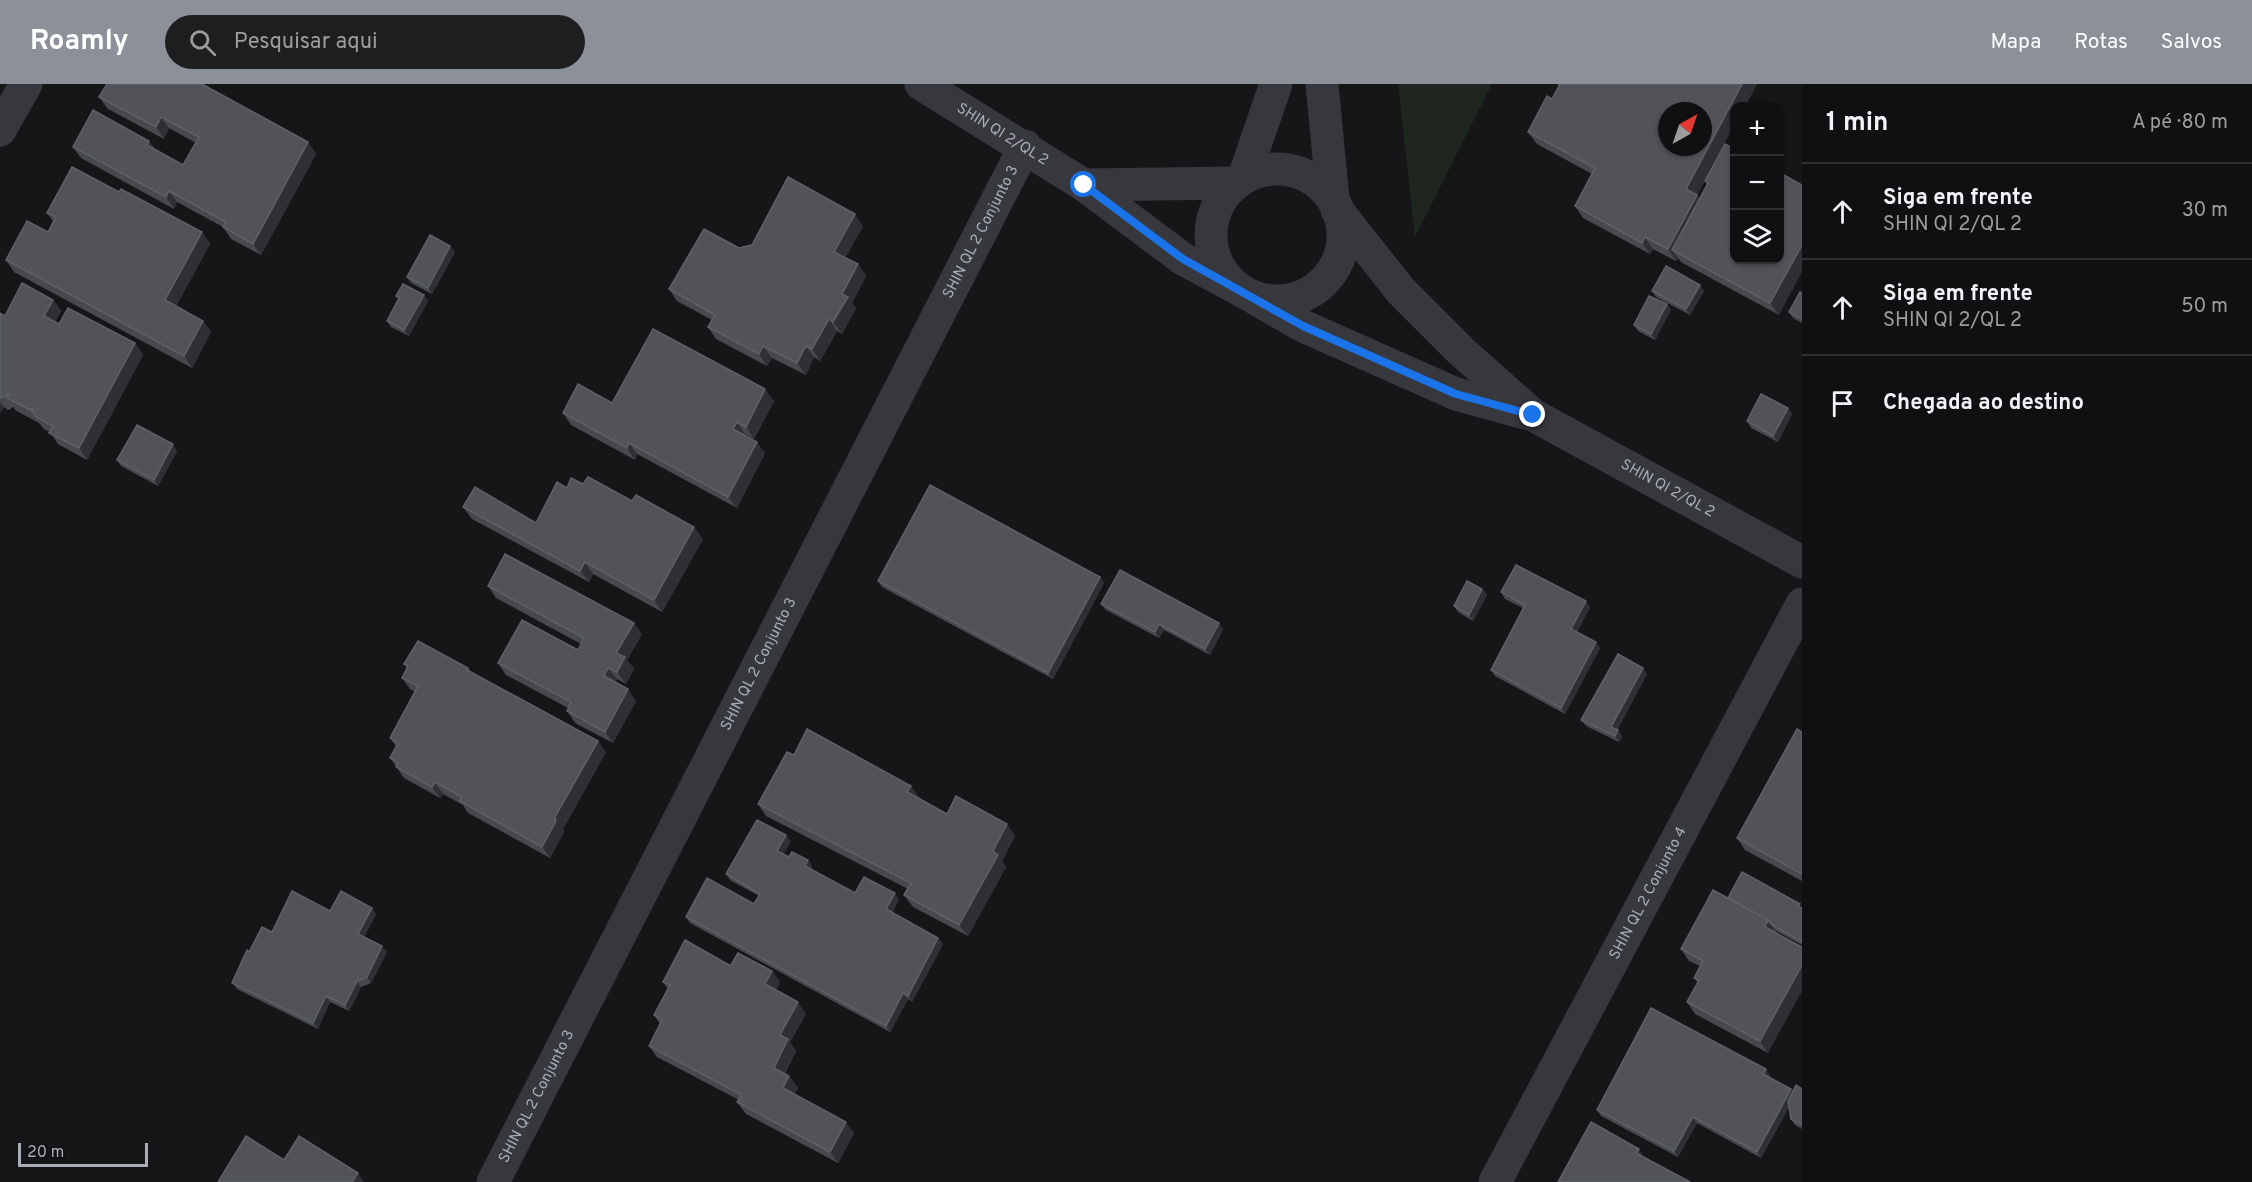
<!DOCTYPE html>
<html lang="pt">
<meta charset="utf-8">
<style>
:root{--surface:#101012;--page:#1e1e20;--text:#f1f3f6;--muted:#9c9d9f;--line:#303032;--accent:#8c9099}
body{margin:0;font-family:Overpass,sans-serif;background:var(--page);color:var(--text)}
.controls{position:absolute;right:18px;top:18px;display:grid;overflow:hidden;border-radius:12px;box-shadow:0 2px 4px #0004}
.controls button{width:54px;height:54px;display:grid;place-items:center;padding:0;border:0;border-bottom:2px solid var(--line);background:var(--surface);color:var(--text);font:30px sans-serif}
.compass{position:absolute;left:1658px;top:18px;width:54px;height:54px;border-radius:50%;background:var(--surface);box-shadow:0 2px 4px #0004;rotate:40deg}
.scale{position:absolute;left:18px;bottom:15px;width:130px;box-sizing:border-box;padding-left:6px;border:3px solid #a8adb8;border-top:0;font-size:16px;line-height:21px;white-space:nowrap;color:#a8adb8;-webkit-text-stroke:4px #111113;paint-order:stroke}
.stop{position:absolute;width:18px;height:18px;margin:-14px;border:4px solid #1a73e8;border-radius:50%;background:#fff}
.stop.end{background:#1a73e8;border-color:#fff;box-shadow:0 2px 6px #0008}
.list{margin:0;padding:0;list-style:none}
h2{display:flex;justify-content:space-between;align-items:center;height:78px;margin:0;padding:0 24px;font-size:26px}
h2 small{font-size:20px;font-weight:400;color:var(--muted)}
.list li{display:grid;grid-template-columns:39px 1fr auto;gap:18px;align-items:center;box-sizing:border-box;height:96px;padding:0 24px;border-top:2px solid var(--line)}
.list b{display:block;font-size:22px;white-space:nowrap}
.list p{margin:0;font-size:20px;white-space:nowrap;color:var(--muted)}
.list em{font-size:20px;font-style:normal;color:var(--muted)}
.icon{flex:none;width:33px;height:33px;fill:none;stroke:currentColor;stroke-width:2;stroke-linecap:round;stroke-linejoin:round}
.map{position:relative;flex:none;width:1802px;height:1098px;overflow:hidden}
header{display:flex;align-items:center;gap:36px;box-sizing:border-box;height:84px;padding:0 30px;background:var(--accent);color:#fff}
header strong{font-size:28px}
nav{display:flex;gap:33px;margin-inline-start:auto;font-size:21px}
.search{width:420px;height:54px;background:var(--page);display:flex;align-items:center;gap:15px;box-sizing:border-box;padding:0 21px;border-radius:33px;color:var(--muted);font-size:22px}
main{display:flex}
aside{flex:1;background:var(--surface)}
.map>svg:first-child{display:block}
.green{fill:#1e261f}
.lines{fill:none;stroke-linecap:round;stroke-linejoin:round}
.minor{stroke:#37383d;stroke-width:33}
.tertiary{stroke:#37383d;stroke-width:33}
.wall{fill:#47494d}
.shaded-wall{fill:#2f3033}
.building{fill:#525359;stroke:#5f6168;stroke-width:1.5;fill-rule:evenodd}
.route{stroke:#1a73e8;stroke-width:8}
.labels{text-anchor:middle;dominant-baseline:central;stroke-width:5;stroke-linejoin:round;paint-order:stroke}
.street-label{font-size:15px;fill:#a8adb8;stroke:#111113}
</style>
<header>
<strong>Roamly</strong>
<div class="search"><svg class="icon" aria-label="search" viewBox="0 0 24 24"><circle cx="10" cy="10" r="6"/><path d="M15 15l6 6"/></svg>Pesquisar aqui</div>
<nav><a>Mapa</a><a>Rotas</a><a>Salvos</a></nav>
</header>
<main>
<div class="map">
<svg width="1802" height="1098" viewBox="0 0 1802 1098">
<rect width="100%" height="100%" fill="#161618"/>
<!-- green -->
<polygon class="green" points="1398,0 1492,0 1415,153"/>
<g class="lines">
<!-- minor -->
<g class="minor">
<path id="s1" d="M921 0 1084 101 1183 175 1235 203"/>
<polyline points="0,46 26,0"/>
<polyline points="1084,101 1235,99"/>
<path id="s2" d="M493 1098 1025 62"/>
<path id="s3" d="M1495 1098 1802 520"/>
</g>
<!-- tertiary -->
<g class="tertiary">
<polyline points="1322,0 1333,115"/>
<circle cx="1277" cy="151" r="66"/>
<polyline points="1244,93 1276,0"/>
<path id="s4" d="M1337 126 1401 207 1461 267 1533 331 1802 478"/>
<polyline points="1256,215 1303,242 1456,310 1525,329"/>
</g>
</g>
<!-- wall -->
<g class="wall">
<polygon points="1557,0 1757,0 1745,22 1734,22 1734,41 1697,111 1700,115 1707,101 1705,97 1725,60 1779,176 1779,231 1681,178 1678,174 1676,177 1653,165 1650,170 1583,134 1575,122 1592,90 1537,60 1528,48 1552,15 1559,3"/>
<polygon points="99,13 308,58 316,70 261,171 231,155 223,143 177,118 174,125 81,74 73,63 149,57 156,66 183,81 196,59 169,44 164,55 108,25"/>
<polygon points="119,108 202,148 210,160 176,222 203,237 211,248 192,284 14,188 6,176 48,148 53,137 47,129"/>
<polygon points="863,142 845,174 858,180 866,192 852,219 856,224 842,250 837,247 820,277 814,273 806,291 772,274 767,282 716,255 708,243 712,236 677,217 669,205 739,164"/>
<polygon points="450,162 455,168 432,210 411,199 407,193"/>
<polygon points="1652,207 1704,207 1690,231 1656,213"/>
<polygon points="1802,209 1802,239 1793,234 1789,228"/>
<polygon points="424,211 428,217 409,252 391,243 387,237 399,215 396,212"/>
<polygon points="53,216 61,227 55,238 59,240 135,259 143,271 87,376 58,360 50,348 44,345 39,339 15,326 14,323 8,326 4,323 0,329 0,229 5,232"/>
<polygon points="1667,220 1671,226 1655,256 1638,247 1634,241"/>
<polygon points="774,317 754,355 745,350 744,351 765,369 737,424 637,370 635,376 571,341 563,329 612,319"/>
<polygon points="1788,324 1792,330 1778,358 1751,344 1747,337"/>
<polygon points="177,367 158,402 121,382 117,376"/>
<polygon points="583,400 703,455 662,528 593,490 589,498 472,435 463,423 536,439"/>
<polygon points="1100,493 1104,499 1053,595 882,503 878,497"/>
<polygon points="488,502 642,550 627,576 634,585 626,600 617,595 615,598 636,617 613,659 575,639 567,627 568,624 506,591 498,579 578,566 581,560 496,514"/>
<polygon points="1482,505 1487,511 1473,537 1458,528 1454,522"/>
<polygon points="1501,508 1590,523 1577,548 1600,564 1565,630 1495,592 1491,586 1523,524 1505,515"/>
<polygon points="1101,520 1223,545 1210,571 1164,546 1159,554 1106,526"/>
<polygon points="404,580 468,584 471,588 606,668 563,745 564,748 550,774 468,729 463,721 443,710 440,714 404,694 390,674 396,662 390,654 415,608 410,605 402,594 407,584"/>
<polygon points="1643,584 1647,590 1617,646 1622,652 1619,658 1586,642 1581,636"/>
<polygon points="1802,648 1802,797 1745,766 1737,754"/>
<polygon points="794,671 919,713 918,714 947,730 1015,752 1002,777 1006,783 968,852 913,823 904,811 908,805 766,732 758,720"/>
<polygon points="791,757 783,770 789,773 808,776 812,782 811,785 855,809 899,815 892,829 938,854 943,860 912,918 908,915 890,948 690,839 686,833 754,820 759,812 730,796 726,790"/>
<polygon points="1728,814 1802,823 1802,861 1776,847 1768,969 1695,930 1687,918 1698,899 1694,894 1700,882 1689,877 1681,865"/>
<polygon points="330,827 376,830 364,853 387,868 371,899 361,903 349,927 330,918 318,945 237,905 232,899 249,868 272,848"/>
<polygon points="729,881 772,887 780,898 776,906 806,930 790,958 796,967 785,990 789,992 798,1004 794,1010 854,1049 838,1079 746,1030 737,1018 739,1016 657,973 649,962 660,940 654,931 668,905 663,898"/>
<polygon points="1766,985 1770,992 1769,993 1791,1005 1793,1007 1802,1005 1802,1045 1795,1041 1791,1035 1789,1023 1761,1074 1697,1039 1678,1073 1601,1032 1597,1026"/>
</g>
<!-- shaded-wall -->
<g class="shaded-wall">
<polygon points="1742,0 1757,0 1745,22 1734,22 1734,41 1697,111 1705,123 1672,166 1678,174 1676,177 1668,165 1686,105"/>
<polygon points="161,33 169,44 164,55 156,43"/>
<polygon points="149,57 157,68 147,61"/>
<polygon points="308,58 316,70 261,171 253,160"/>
<polygon points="169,107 177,118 174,125 166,113"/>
<polygon points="855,130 863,142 842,180 834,168"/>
<polygon points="202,148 210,160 173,228 165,216"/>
<polygon points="1645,153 1653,165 1650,170 1642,159"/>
<polygon points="1802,161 1802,188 1779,231 1770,219"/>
<polygon points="450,162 455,168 432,210 428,204"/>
<polygon points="858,180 866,192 852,219 856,224 842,250 833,238 842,210"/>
<polygon points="1700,201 1704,207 1690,231 1686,225"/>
<polygon points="424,211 428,217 409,252 404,246"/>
<polygon points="53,216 61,227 52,244 44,232"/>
<polygon points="1667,220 1671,226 1655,256 1651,250"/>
<polygon points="829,235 837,247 820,277 812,265"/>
<polygon points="203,237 211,248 192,284 184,272"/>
<polygon points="135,259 143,271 87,376 79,364"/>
<polygon points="763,262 772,274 767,282 759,270"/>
<polygon points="806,262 814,273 806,291 797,279"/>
<polygon points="765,305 774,317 754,355 746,343"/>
<polygon points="0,318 4,323 0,329"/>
<polygon points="1788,324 1792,330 1778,358 1773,352"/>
<polygon points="737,338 745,350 741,357 733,345"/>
<polygon points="757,358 765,369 737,424 728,413"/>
<polygon points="629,359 637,370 635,376 627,364"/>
<polygon points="173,360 177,367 158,402 154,396"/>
<polygon points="694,443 703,455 662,528 654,516"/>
<polygon points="585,478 593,490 589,498 580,487"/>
<polygon points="1100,493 1104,499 1053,595 1048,589"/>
<polygon points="1482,505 1487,511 1473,537 1469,531"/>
<polygon points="1586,517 1590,523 1576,551 1571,545"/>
<polygon points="634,539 642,550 627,576 634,585 626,600 617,588 616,569"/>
<polygon points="1219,539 1223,545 1210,571 1205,565"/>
<polygon points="1159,540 1164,546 1159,554 1155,548"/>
<polygon points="1596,558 1600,564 1565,630 1561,624"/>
<polygon points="608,584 617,595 612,604 604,592"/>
<polygon points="1643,584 1647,590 1615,649 1611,643"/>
<polygon points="628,605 636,617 613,659 605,648"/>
<polygon points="1618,646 1622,652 1619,658 1615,652"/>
<polygon points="598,657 606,668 563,745 564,748 550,774 542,763 555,733"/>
<polygon points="435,698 443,710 440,714 432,703"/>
<polygon points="911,702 919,713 915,720 907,708"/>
<polygon points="1007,740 1015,752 1002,777 1006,783 968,852 959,841 993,767"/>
<polygon points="786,751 791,757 782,773 777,767"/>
<polygon points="808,776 812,782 809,788 805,782"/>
<polygon points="895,809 899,815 890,831 886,825"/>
<polygon points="372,824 376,830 363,856 358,850"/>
<polygon points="1768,836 1776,848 1773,854 1765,843"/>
<polygon points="938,854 943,860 912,918 908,912"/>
<polygon points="382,862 387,868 371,899 367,893"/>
<polygon points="1802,881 1802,907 1768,969 1760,957"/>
<polygon points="772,887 780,898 773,911 765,900"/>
<polygon points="357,897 361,903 349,927 345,921"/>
<polygon points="903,909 908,915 890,948 886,942"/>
<polygon points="326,912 330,918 318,945 313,939"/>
<polygon points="798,918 806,930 790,958 796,967 782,995 774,984 780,951"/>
<polygon points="1766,985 1770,992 1767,996 1763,990"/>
<polygon points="789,992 798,1004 791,1016 783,1004"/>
<polygon points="1791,1005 1795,1011 1761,1074 1757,1068"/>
<polygon points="1693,1033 1697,1039 1678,1073 1674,1067"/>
<polygon points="846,1038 854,1049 838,1079 830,1068"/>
<polygon points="1639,1065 1643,1071 1640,1075 1636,1069"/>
<polygon points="358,1089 364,1098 352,1098"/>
</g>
<!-- building -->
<g class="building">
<polygon points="107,0 202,0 308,58 253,160 223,143 226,138 169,107 166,113 73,63 93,26 149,57 147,61 183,81 199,53 161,33 156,43 99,13"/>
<path d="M1560 0H1742L1686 105 1697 111 1668 165 1645 153 1642 159 1575 122 1595 84 1528 48 1547 12 1552 15ZM1667 27H1703V63H1667Z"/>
<polygon points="1725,60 1734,65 1734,176 1779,176 1779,101 1784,91 1802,101 1802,161 1770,219 1672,166 1708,99 1705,97"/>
<polygon points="72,83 119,108 121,105 202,148 165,216 203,237 184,272 6,176 27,137 48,148 56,133 47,129"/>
<polygon points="788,93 855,130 834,168 858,180 842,210 848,213 833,238 829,235 812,265 806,262 797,279 763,262 759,270 708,243 715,231 669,205 704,145 739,164 752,161"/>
<polygon points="430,151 450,162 428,204 407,193"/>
<polygon points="1666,182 1700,201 1686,225 1652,207"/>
<polygon points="22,199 53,216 44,232 59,240 68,224 135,259 79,364 49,349 53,342 36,333 32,324 32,327 7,314 9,310 0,314 0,229 5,232"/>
<polygon points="403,200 424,211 404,246 387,237 399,214 396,212"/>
<polygon points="1800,208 1802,209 1802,235 1789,228"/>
<polygon points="1649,212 1667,220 1651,250 1634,241"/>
<polygon points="653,245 765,305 746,343 737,338 733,345 757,358 728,413 629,359 627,364 563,329 578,300 612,319"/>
<polygon points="1761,310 1788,324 1773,352 1747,337"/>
<polygon points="137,341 173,360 154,396 117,376"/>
<polygon points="588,393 632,417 636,411 694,443 654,516 585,478 580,487 463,423 475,403 536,439 557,398 567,404 571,394 583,400"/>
<polygon points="930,401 1100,493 1048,589 878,497"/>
<polygon points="505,470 634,539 616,569 625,573 617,588 608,584 604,592 628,605 605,648 567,627 571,618 498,579 522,536 578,566 584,554 488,502"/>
<polygon points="1516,481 1586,517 1571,545 1596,558 1561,624 1491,586 1525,521 1501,508"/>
<polygon points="1120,486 1219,539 1205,565 1159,540 1155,548 1101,520"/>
<polygon points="1467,497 1482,505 1469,531 1454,522"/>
<polygon points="418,557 468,584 467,586 598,657 555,733 556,737 542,763 460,717 462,713 435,698 432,703 396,683 398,678 390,674 398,659 390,654 418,602 402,594 408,582 404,580"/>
<polygon points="1618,570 1643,584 1611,643 1618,646 1615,652 1581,636"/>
<polygon points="807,645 911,702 907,708 947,730 956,712 1007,740 993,767 998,771 959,841 904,811 911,799 758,720 787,668 794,671"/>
<polygon points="1797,645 1802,648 1802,790 1737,754"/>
<polygon points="757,736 786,751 777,767 789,773 792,768 808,776 805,782 855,809 864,793 895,809 886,825 938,854 908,912 903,909 886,942 686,833 707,794 754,820 760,810 726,790"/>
<polygon points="1742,788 1800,820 1798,822 1802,824 1802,858 1772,841 1768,836 1728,814"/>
<polygon points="1713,806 1768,836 1765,843 1802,863 1802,881 1760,957 1687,918 1699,896 1694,894 1703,877 1681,865"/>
<polygon points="292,807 330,827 341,807 372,824 358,850 382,862 367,893 357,897 345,921 326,912 313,939 232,899 247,866 249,868 262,843 272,848"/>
<polygon points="685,856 729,881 731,881 738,869 772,887 765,900 798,918 780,951 788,955 774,984 789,992 783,1004 846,1038 830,1068 737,1018 742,1011 649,962 662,936 654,931 670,901 663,898"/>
<polygon points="1651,924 1766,985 1763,990 1791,1005 1757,1068 1693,1033 1674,1067 1597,1026"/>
<polygon points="1796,1001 1802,1005 1802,1041 1791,1035 1788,1017"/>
<polygon points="1591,1038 1639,1065 1636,1069 1690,1098 1558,1098"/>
<polygon points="246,1052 284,1076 299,1052 358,1089 352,1098 218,1098"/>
</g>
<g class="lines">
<!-- route -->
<polyline class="route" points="1084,101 1183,175 1303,242 1456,310 1533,331"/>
</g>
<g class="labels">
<!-- street labels -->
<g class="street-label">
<text stroke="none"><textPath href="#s1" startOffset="96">SHIN QI 2/QL 2</textPath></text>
<text stroke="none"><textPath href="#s2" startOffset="1068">SHIN QL 2 Conjunto 3</textPath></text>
<text stroke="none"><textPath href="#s4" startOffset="438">SHIN QI 2/QL 2</textPath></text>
<text stroke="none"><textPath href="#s2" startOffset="582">SHIN QL 2 Conjunto 3</textPath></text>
<text stroke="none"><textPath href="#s3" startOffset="327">SHIN QL 2 Conjunto 4</textPath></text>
<text stroke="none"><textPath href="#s2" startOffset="96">SHIN QL 2 Conjunto 3</textPath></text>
</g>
</g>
</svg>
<div class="controls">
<button>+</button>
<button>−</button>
<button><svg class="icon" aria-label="layers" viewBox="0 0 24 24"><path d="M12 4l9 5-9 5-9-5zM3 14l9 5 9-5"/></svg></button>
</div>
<svg class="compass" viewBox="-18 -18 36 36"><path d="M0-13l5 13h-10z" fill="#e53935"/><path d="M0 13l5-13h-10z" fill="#9c9d9f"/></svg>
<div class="scale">20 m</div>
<div class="stop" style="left:1084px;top:101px"></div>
<div class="stop end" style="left:1533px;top:331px"></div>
</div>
<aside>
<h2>1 min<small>A pé · 80 m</small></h2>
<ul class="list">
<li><svg class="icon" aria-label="ahead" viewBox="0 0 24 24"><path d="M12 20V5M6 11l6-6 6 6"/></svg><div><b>Siga em frente</b><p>SHIN QI 2/QL 2</p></div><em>30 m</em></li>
<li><svg class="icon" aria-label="ahead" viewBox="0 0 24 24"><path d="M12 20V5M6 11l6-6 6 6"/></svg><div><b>Siga em frente</b><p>SHIN QI 2/QL 2</p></div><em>50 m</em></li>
<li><svg class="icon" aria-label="arrive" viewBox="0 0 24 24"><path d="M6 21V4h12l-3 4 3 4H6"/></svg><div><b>Chegada ao destino</b></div></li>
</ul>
</aside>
</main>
